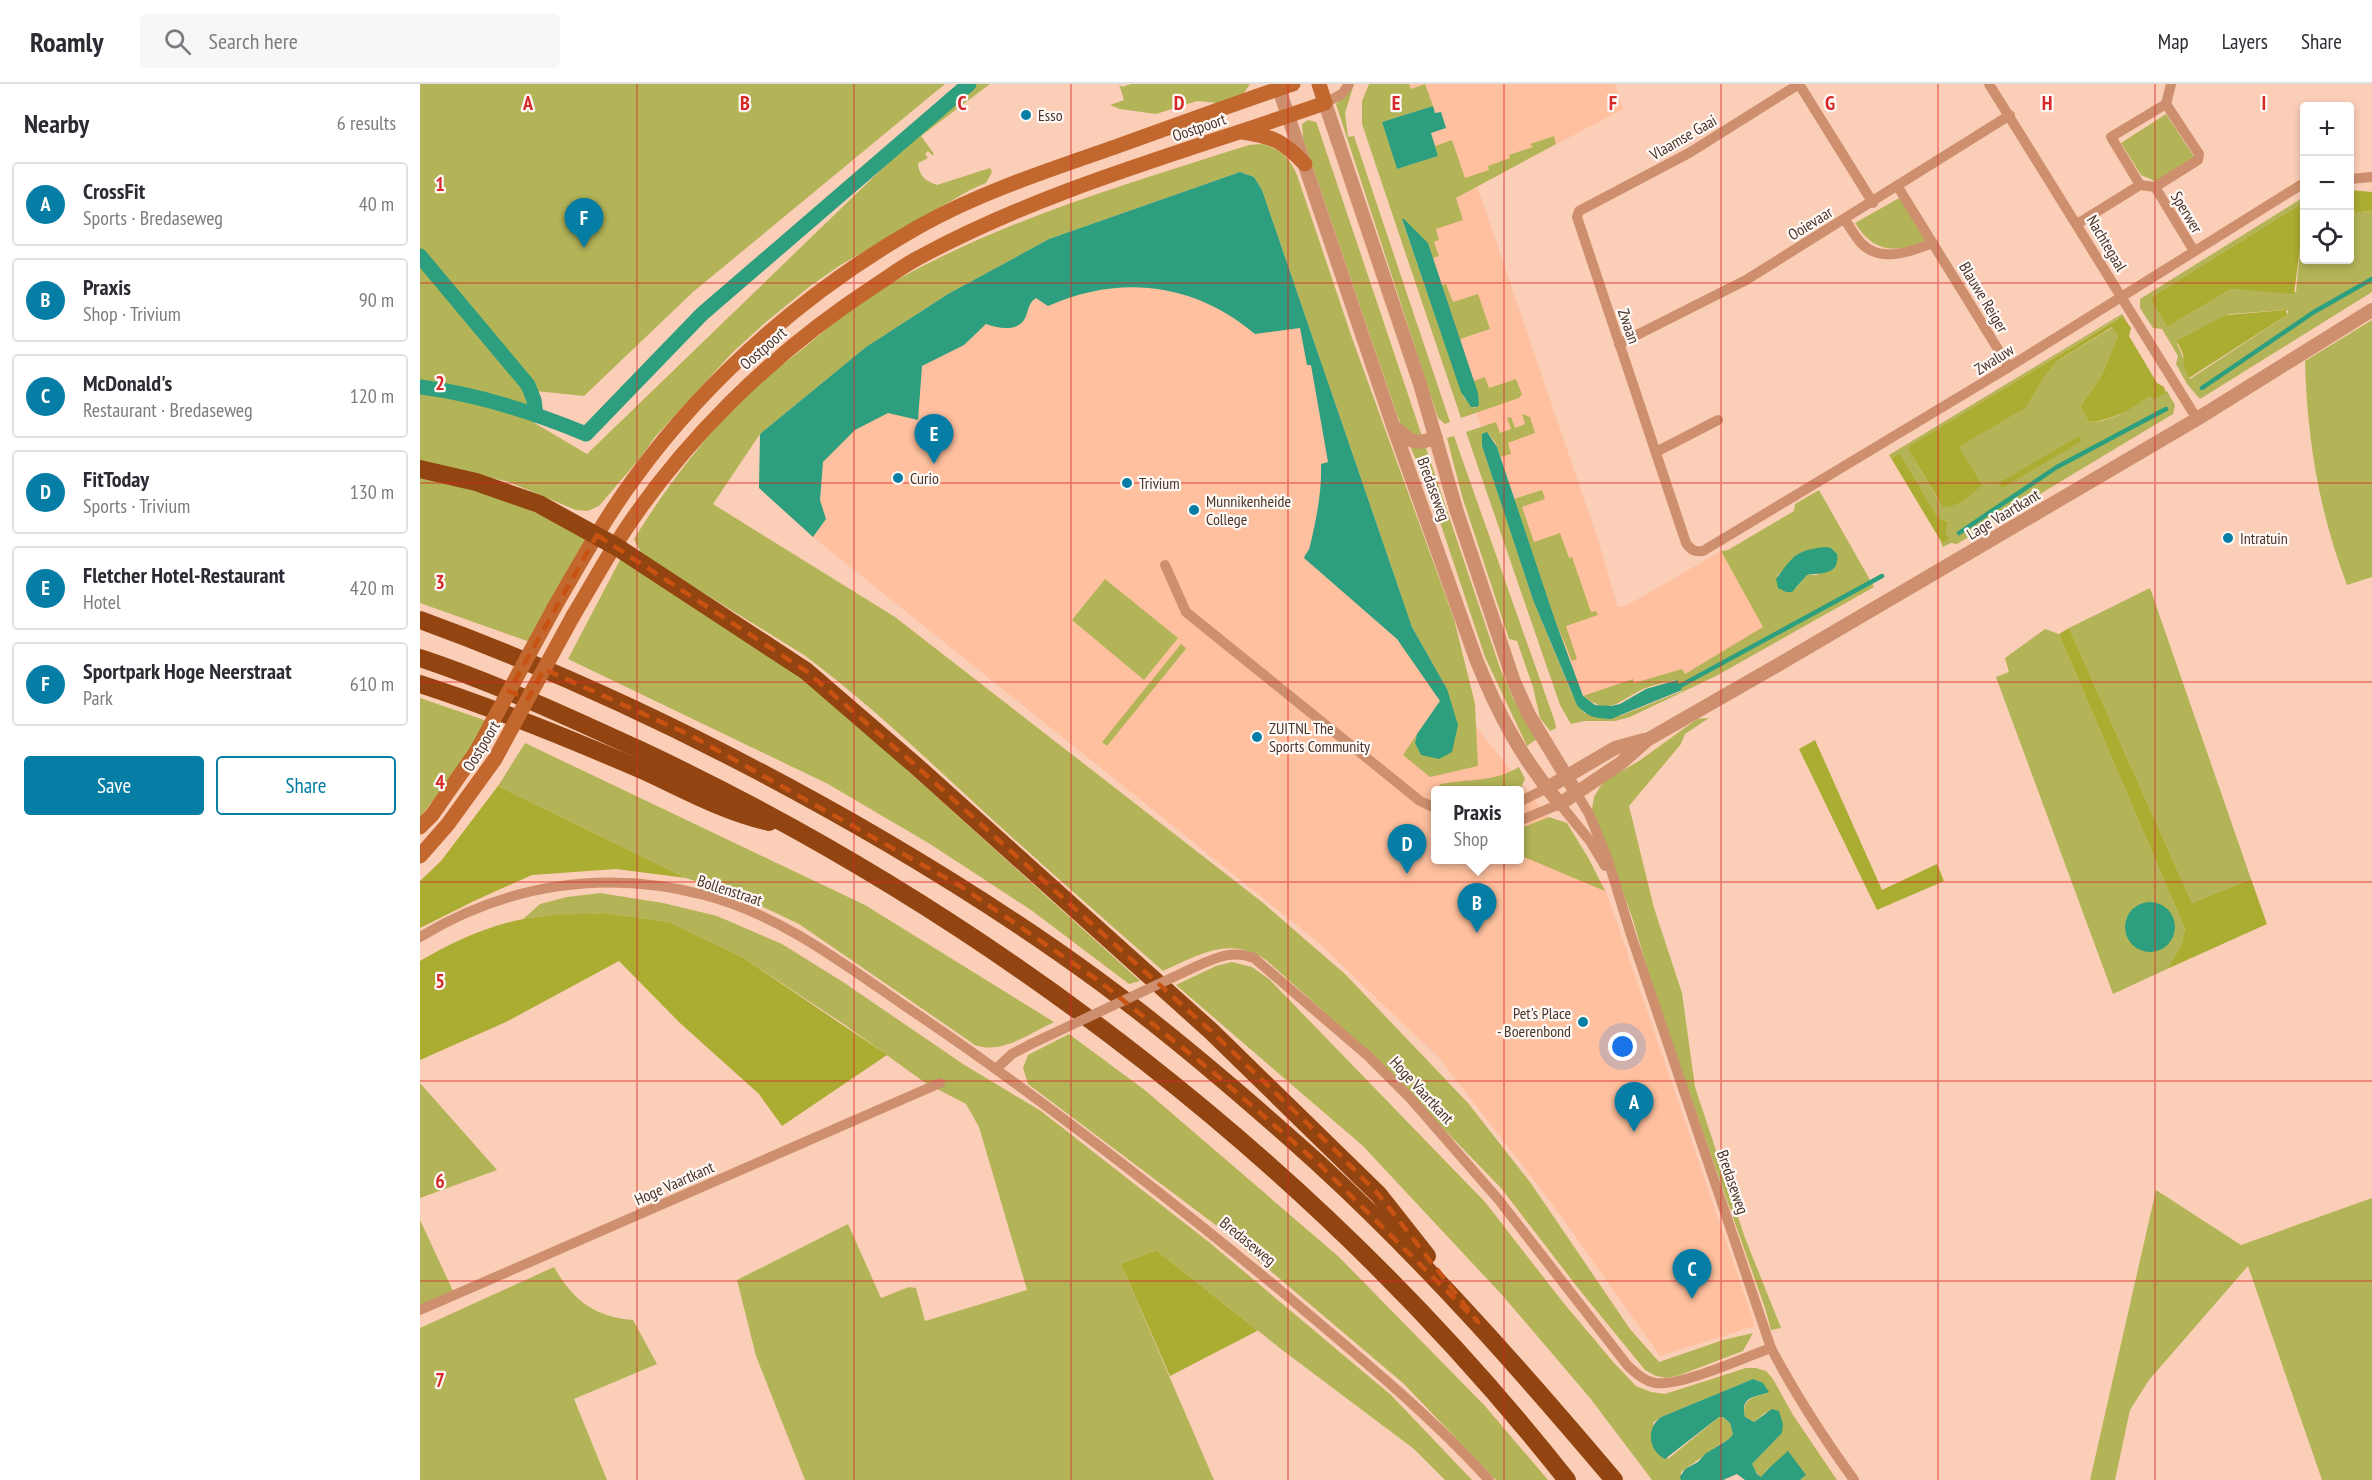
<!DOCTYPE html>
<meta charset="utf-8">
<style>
:root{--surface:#fff;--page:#f7f7f7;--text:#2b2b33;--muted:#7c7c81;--line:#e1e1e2;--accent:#057da4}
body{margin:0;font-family:"PT Sans Narrow",sans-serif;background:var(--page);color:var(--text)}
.controls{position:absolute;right:18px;top:18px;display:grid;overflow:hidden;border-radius:6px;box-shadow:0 3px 9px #0003}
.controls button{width:54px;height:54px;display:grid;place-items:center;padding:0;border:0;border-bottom:2px solid var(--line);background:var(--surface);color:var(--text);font:30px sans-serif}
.you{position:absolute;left:1203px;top:963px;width:21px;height:21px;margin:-15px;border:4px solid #fff;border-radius:50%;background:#1a73e8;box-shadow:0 0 0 9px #1a73e833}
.badge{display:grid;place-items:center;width:39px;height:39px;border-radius:50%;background:var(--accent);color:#fff;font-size:20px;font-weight:700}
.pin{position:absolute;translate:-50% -50px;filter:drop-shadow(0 2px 3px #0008)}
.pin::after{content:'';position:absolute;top:32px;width:21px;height:18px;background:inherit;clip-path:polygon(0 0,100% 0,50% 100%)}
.popup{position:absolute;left:1011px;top:702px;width:93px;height:78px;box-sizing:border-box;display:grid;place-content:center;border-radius:6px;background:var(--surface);filter:drop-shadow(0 2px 4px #0005);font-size:20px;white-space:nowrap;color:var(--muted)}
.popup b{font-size:22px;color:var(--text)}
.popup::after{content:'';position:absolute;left:50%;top:100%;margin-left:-12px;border:12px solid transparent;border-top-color:var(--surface)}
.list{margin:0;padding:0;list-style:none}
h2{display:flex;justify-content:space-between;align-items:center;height:78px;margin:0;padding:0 24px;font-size:26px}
h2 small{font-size:20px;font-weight:400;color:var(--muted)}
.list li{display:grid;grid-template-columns:39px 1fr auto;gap:18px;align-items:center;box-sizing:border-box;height:84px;margin:0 12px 12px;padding:0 12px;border:2px solid var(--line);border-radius:6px}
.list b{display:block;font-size:22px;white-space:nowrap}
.list p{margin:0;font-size:20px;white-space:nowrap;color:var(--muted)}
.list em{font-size:20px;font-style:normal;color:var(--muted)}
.actions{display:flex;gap:12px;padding:18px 24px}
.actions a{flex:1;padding:14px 0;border:2px solid var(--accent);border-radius:6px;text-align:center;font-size:21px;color:var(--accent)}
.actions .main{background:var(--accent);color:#fff}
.icon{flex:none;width:33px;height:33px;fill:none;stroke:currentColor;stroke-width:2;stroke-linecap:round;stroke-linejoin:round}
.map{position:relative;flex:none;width:1952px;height:1396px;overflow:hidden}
header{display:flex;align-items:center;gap:36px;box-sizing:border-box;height:84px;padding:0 30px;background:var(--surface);border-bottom:2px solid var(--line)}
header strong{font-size:28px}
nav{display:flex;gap:33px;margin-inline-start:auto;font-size:21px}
.search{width:420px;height:54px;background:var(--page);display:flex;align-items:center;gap:15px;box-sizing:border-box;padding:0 21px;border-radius:6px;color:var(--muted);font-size:22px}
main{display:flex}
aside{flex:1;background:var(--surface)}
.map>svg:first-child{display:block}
.built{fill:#fec09e;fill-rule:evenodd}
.green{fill:#b3b458;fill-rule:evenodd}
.forest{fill:#abac32}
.water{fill:#2d9e7e}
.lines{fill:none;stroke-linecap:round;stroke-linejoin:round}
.stream{stroke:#2d9e7e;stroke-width:4.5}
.canal{stroke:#2d9e7e;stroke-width:15}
.minor{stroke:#cd8f6d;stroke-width:10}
.tertiary{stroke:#cd8f6d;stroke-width:14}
.secondary{stroke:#c2672e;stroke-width:15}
.motorway{stroke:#924510;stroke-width:18}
.minor-bridge{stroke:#cd8f6d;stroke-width:10}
.secondary-bridge{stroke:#c2672e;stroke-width:15}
.marked{fill:none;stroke:#c85212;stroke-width:4.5;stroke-dasharray:12 8;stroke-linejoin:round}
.grid{fill:none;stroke:#d62828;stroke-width:1.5;stroke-opacity:0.55}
.poi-dot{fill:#057da4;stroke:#fff9f6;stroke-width:2}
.labels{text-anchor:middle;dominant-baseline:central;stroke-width:4.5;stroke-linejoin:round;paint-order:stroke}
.poi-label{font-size:16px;fill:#4a3428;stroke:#fff9f6;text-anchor:start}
.street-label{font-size:16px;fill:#4a3428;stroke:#fff9f6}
.grid-label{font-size:20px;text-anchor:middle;font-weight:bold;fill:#d62828;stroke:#fff9f6;stroke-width:4.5;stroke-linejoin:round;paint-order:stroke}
</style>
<header>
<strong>Roamly</strong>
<div class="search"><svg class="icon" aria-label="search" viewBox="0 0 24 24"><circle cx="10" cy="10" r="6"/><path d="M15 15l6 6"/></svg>Search here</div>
<nav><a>Map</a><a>Layers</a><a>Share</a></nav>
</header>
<main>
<aside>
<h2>Nearby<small>6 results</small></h2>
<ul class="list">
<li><span class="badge">A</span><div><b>CrossFit</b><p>Sports · Bredaseweg</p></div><em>40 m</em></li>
<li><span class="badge">B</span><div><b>Praxis</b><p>Shop · Trivium</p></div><em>90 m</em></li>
<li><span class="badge">C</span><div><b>McDonald's</b><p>Restaurant · Bredaseweg</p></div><em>120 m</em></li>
<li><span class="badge">D</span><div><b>FitToday</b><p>Sports · Trivium</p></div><em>130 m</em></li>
<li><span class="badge">E</span><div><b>Fletcher Hotel-Restaurant</b><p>Hotel</p></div><em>420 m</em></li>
<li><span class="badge">F</span><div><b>Sportpark Hoge Neerstraat</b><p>Park</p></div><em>610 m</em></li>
</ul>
<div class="actions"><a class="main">Save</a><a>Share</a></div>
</aside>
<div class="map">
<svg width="1952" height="1396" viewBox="0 0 1952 1396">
<rect width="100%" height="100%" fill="#fbceb7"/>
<!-- built -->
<g class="built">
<polygon points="956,0 1195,0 1203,25 1057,102 1178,456 1198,523 1206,522 1301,467 1344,543 1265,590 1165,621 1123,525 995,146 984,135"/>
<path d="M838 119 998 570 1185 804 1335 1242 1240 1272 1133 1121 1020 975 899 859 393 453 339 404 600 198ZM1015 706H1099V776H1015Z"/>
</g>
<!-- green -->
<g class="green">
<polygon points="0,0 525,0 273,208 164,312 106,306 110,319 109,326 104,327 44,307 0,302"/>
<path d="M556 0H570L501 52 514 70 512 71 508 67 505 70 508 74 498 79C499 93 506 97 517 101L570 84 572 88 566 99 550 106 419 182 389 203 346 238 312 269 235 353 220 374 179 422 168 427 156 426 89 398 0 377V309L42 314 106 334 167 370 498 50Z"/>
<polygon points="699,0 702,3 711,0 830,0 824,9 798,19 777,17 736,30 700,25 690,21 704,16"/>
<polygon points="934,0 925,29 928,53 934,52 1030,338 1025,340 1018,334 916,20"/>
<polygon points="949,0 989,0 991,5 1005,0 1013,22 962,38 977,85 1018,72 1015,62 1032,56 1045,94 1069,86 1068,82 1090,74 1089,71 1113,63 1110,60 1134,52 1136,60 1036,114 1043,136 1016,145 1019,156 1014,158 1019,172 1013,174 1008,159 982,136 1044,314 1055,324 1059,321 1054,297 1065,293 1069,304 1096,295 1102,310 1099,314 1041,334 942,40 942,17"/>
<polygon points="1746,30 1775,74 1737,98 1721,91 1701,59"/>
<polygon points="888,36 896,38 897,40 1080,584 1093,614 1117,655 1107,662 1065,573 1012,414 977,331 883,54 882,40"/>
<path d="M842 60C862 66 869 73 877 91L932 254 1034 535 1055 620 1058 682 1010 693 983 671 997 650 995 659 1001 671 1027 605 992 543 842 106 834 93 820 88 629 155 528 210 446 263 340 350 293 420 475 533 842 818 925 890 1048 1019 1110 1098 1210 1245 1239 1278 1303 1256 1333 1249 1323 1267 1260 1291 1247 1294 1236 1292 1225 1286 1158 1204 1081 1104 947 966 846 876C810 851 778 871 743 887 686 837 629 787 573 736 511 679 451 621 384 571L222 471 214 455C246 403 285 352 329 309 346 291 367 278 385 263 413 240 441 215 473 198 585 135 707 100 829 61Z"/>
<path d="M1481 113 1506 156C1475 170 1454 169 1435 139Z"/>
<path d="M1884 113V118L1730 214 1747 243 1811 205 1876 208 1881 157 1884 154V176H1930V129L1952 127V208L1780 315 1767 300 1756 280 1758 272 1742 245 1733 244 1720 224V215ZM1866 226 1868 227 1867 231 1770 295C1764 283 1764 271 1757 260L1809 230Z"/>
<polygon points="1026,200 1033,218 1058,210 1070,245 1040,255 1022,201"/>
<polygon points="1702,230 1706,236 1701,233 1697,235 1489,362 1488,365 1519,417 1539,363 1604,324 1625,292 1637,277 1693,243 1698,252 1682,291 1660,323 1669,338 1682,337 1697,332 1730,312 1747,307 1755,321 1753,330 1537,460 1531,459 1523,463 1521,459 1526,451 1528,438 1518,434 1480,369 1471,374 1469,371"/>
<path d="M1952 236V493L1927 501C1899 428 1887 355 1885 277Z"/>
<path d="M1102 330 1110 333 1115 349 1088 359 1091 370 1081 373 1075 358 1067 348 1062 362 1113 516 1152 610 1164 629 1200 632 1262 607 1256 596C1244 599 1230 601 1219 607 1195 620 1189 631 1163 612L1213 595 1214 599 1262 585 1265 590 1343 543 1301 467 1308 466 1374 427 1375 420 1399 406 1454 503 1296 592 1210 633 1195 637H1164L1151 640 1140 621 1046 348 1076 338 1080 349 1091 345 1087 334 1091 333 1095 344 1105 340ZM1384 468 1398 491H1387L1376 504 1357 492C1369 483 1366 475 1384 468Z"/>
<polygon points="1034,352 1135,638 1136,644 1130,647 1120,634 1113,603 1097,557 1089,555 1042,412 1027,354"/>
<path d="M0 391C59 405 115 424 167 454L110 558 0 519Z"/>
<polygon points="1122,406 1125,415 1102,423 1114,458 1140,449 1149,474 1152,473 1171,528 1176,527 1178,531 1146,542 1157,575 1152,577 1135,536 1094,415"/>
<polygon points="201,474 388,596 720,897 709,900 611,826 510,760 408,700 148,575"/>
<polygon points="685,495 758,554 724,596 652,536"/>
<polygon points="1730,504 1831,795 1772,819 1649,544"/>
<path d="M1625 545 1639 550 1765 845 1761 862 1747 885 1693 910 1576 593 1589 588 1585 574ZM1731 818C1764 825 1761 866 1728 867L1705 847 1706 835Z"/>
<polygon points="761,560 766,564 765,566 687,662 682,658"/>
<polygon points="0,614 67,637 49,670 0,733"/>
<polygon points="1289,634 1265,650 1261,660 1209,722 1234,824 1262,909 1275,1003 1325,1154 1361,1244 1351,1246 1345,1224 1238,921 1212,833 1172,725 1174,713 1183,698 1219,677 1277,635"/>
<path d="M105 659 445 821 634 938C610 949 582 971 555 961L379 840 318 811 266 794 78 702Z"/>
<path d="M1099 683 1105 695 1099 708 1016 706 1021 700C1047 695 1076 698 1099 683Z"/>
<polygon points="1129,733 1147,739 1169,775 1185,807 1099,771 1099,745"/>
<polygon points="180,809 243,819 297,832 362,860 423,898 543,980 621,1027 790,1159 971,1311 1052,1396 1025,1396 994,1365 861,1265 736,1166 701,1180 794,1396 385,1396 336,1272 317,1196 428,1140 461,1214 489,1203 496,1204 505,1237 607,1206 559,1043 546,1020 504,998 425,941 322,873 249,838 186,829 115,833 101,837 120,820 147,813"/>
<path d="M812 878 832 883 849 895 1065 1118 1142 1217 1194 1279 1216 1302 1231 1308 1245 1310 1326 1284H1336L1346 1287 1353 1295 1373 1331 1417 1396H1380L1385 1392 1348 1384 1341 1394 1333 1384 1332 1380 1362 1349 1346 1328 1334 1338 1325 1333C1321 1318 1330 1313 1345 1310L1333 1295 1241 1333 1233 1339 1248 1375 1299 1333H1303L1310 1339 1313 1350 1309 1355 1300 1360 1261 1388V1396H1232L1170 1314 1083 1212 943 1062 756 901 796 882Z"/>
<polygon points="649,950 726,1007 919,1173 1065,1322 1128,1396 1076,1396 983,1299 801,1145 608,1000 603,984 608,971"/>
<polygon points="0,999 77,1086 0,1114"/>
<polygon points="1736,1106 1821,1161 1952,1114 1952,1396 1902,1396 1828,1182 1729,1296 1710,1326 1695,1396 1670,1396"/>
<polygon points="0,1136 33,1207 0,1221"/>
<path d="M134 1183C153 1216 174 1233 213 1236L237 1280 154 1315 187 1396H0V1244Z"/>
</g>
<!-- forest -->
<g class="forest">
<polygon points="1930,106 1952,108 1952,127 1930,129"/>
<polygon points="1884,118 1884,154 1881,157 1874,210 1811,205 1747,243 1730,214"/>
<polygon points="1866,226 1867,231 1769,294 1764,283 1763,270 1757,257 1806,231"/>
<path d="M1701 233 1704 234 1711 244 1709 252 1737 299 1744 303 1746 309 1734 315 1730 312C1711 325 1692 337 1669 338L1660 323 1682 291 1698 252 1692 243 1637 277 1625 292 1605 324 1539 363 1562 401C1552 410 1537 424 1523 423L1488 365 1489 362Z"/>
<polygon points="1659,352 1662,357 1582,404 1579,399"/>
<polygon points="1480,369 1518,434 1528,438 1526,451 1529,455 1522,459 1471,374"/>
<polygon points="1649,544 1772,819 1831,795 1847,840 1747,885 1761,862 1765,845 1639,550"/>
<polygon points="1395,656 1462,806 1517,780 1524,797 1457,826 1379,665"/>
<polygon points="78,702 266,794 196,785 112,791 54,817 0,844 0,797 21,777"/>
<path d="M186 829 249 838 322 873 467 971 362 1042 339 1010 260 939 199 877 86 938 0 976V877C36 856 75 838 117 833 140 830 163 830 186 829Z"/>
<polygon points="736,1166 837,1246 837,1247 750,1292 701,1180"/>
</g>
<!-- water -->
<g class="water">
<polygon points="1013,22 1015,29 1021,28 1026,44 1011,49 1018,72 977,85 962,38"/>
<path d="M820 88 834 93 842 106 992 543 1027 605 1038 641 1032 668 1019 675 1001 671 995 659 997 650 1020 617 977 555 884 474C886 468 889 468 890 462 896 436 902 409 901 380L908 378 891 281H887L880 244 835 250C776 200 702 189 628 222L616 214C607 220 609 228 604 236 596 248 577 244 566 240L544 261 502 282 498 336 468 329 435 346 403 378 400 416 406 435 393 453 339 404 340 350 446 263 528 210 629 155Z"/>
<polygon points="982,135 984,135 1008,159 1058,309 1059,321 1057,323 1051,323 1041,308"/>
<path d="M1067 348 1077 363 1135 536 1163 612 1175 621 1191 622 1200 620 1226 605 1257 596 1262 606 1191 635C1176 635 1166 632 1157 621L1113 516 1062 362V350Z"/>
<path d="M1406 463 1411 464 1417 470C1420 491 1402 489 1387 491L1372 508H1366L1358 504 1356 495C1372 474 1374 466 1406 463Z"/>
<circle cx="1730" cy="843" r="25"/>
<path d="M1333 1295 1343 1299 1349 1308C1334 1314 1320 1312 1325 1333L1334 1338 1352 1325 1359 1327 1363 1340 1362 1349 1332 1380 1337 1390 1341 1393 1348 1385 1368 1367 1386 1391 1380 1396H1325L1317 1390 1303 1396H1261L1260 1393 1265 1385 1278 1378 1285 1370 1309 1355 1313 1350 1310 1339 1303 1333H1299L1245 1375C1228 1367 1226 1344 1241 1333Z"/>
</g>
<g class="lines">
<!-- stream -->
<g class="stream">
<polyline points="1782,304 1894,228 1952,195"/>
<polyline points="1539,449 1637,383 1746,325"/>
<polyline points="1260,602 1462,492"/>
</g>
<!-- canal -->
<g class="canal">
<polyline points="0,172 108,301 114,316 116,331"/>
<path d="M0 303C57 310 113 328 166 350L282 230 549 0"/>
</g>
<!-- minor -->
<g class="minor">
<path d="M1379 0 1269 69 1159 127 1157 133 1266 459C1271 466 1274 468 1283 467L1589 283 1884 99"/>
<polyline points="1379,0 1453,119"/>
<polyline points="1569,0 1777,335"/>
<polyline points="905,19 922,10 929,0"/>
<polyline points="1746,20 1751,0"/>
<polyline points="1930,95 1952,93"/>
<polyline points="1720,101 1691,53 1746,20 1779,70 1778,76 1735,103"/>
<polyline points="1478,103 1589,283"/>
<path d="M1425 136C1430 143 1435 152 1441 159 1461 180 1491 167 1513 159"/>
<polyline points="1657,140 1720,101 1735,103 1774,167"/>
<polyline points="1199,260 1326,196 1590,31"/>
<polyline points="1236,368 1298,336"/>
<polyline points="745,481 766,528 1000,717 1015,724"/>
<path d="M1157 710 1169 730 1188 776 1211 851 1351 1264C1375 1310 1403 1353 1434 1396"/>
<polyline points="1099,718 1127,704"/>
<polyline points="1099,737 1140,720 1170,757 1185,782"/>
<path d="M0 853C87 800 185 785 284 811 362 831 426 882 491 926 619 1012 741 1108 860 1206 932 1267 1005 1326 1069 1396"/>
<path d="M777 882C797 873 813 866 834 874L948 972 990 1014 1078 1115 1208 1282C1216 1289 1224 1297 1235 1299 1261 1303 1325 1273 1351 1264"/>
<polyline points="577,984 592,970 611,960"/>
<polyline points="0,1226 520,999"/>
</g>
<!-- tertiary -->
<g class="tertiary">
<path d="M859 5 973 342 1056 575C1078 630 1102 675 1140 720L1201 679 1227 656 1363 578 1777 335 1952 226"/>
<polyline points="905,19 1000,300 1036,425 1094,598 1109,631 1157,710"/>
<path d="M973 342C992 357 991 362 1016 354"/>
<polyline points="1127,704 1195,664 1224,656"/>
</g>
<!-- secondary -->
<g class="secondary">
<path d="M823 48C854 53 863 57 885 80"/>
<path d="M134 524C160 479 185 434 216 392 290 291 390 204 500 142 561 108 629 86 695 63 754 42 813 20 873 0"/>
<path d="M153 532C167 509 180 485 194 463 260 358 353 268 456 201 470 192 484 181 500 173 627 104 769 67 905 19L899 0"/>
<polyline points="0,743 12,731 56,668"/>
<polyline points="0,772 28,740 75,675"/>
</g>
<!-- motorway -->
<g class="motorway">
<polyline points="0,385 56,398 119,420 197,463 386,587 495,681 791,947 959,1111 1007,1172"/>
<path d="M0 536C162 595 317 671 466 758 539 801 611 847 679 897 755 953 828 1016 898 1079 1005 1177 1101 1286 1194 1396"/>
<path d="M0 574C75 599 146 632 218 665 574 832 903 1087 1147 1396"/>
<path d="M0 600C75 624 150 655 222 686 264 705 304 728 349 738"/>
</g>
<!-- minor-bridge -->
<polyline class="minor-bridge" points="611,960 777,882"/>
<!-- secondary-bridge -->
<g class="secondary-bridge">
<polyline points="56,668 134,524"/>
<polyline points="75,675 153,532"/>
</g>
</g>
<!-- marked area -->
<path class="marked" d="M177 451 386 587 495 681 791 947 918 1069 959 1111 1058 1238 900 1081 794 989 679 897 542 803 270 651 124 585 108 615 89 607Z"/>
<!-- grid -->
<path class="grid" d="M217 0V1396M434 0V1396M651 0V1396M868 0V1396M1084 0V1396M1301 0V1396M1518 0V1396M1735 0V1396M0 199H1952M0 399H1952M0 598H1952M0 798H1952M0 997H1952M0 1197H1952"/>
<!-- markers -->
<g class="poi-dot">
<circle cx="606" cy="31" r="6"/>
<circle cx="478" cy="394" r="6"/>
<circle cx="707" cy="399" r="6"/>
<circle cx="774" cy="426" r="6"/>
<circle cx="1808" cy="454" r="6"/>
<circle cx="837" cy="653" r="6"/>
<circle cx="1163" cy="938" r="6"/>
</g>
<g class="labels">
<!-- poi labels -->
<g class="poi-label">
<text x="618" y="31">Esso</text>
<text x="490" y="394">Curio</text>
<text x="719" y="399">Trivium</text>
<text x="786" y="417">Munnikenheide<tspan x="786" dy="18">College</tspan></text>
<text x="1820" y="454">Intratuin</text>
<text x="849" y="644">ZUITNL The<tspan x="849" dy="18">Sports Community</tspan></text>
<text x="1151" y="929" text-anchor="end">Pet's Place<tspan x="1151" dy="18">- Boerenbond</tspan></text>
</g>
<!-- street labels -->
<g class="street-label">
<text transform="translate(779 43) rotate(-19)">Oostpoort</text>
<text transform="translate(1263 53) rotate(-30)">Vlaamse Gaai</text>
<text transform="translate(1767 128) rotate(59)">Sperwer</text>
<text transform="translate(1390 139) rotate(-32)">Ooievaar</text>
<text transform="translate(1687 159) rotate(59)">Nachtegaal</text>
<text transform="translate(1564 213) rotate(59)">Blauwe Reiger</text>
<text transform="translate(1209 242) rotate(71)">Zwaan</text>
<text transform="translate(343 264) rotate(-41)">Oostpoort</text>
<text transform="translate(1574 275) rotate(-32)">Zwaluw</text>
<text transform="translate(1014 405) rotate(70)">Bredaseweg</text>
<text transform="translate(1583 430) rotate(-31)">Lage Vaartkant</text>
<text transform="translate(61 662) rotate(-59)">Oostpoort</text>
<text transform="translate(310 806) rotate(18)">Bollenstraat</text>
<text transform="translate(1002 1006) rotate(47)">Hoge Vaartkant</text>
<text transform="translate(1313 1098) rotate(71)">Bredaseweg</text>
<text transform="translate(254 1099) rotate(-24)">Hoge Vaartkant</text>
<text transform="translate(828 1157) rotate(39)">Bredaseweg</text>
</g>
</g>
<g class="grid-label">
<text x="108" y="26">A</text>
<text x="325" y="26">B</text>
<text x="542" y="26">C</text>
<text x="759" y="26">D</text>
<text x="976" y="26">E</text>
<text x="1193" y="26">F</text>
<text x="1410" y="26">G</text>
<text x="1627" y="26">H</text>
<text x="1844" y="26">I</text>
<text x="20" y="107">1</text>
<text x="20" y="306">2</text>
<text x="20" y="505">3</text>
<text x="20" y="705">4</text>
<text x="20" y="904">5</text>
<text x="20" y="1104">6</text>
<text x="20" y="1303">7</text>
</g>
</svg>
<div class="controls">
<button>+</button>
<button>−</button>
<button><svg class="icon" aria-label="locate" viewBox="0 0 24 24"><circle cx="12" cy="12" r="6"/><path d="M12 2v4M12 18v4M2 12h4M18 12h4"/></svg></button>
</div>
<div class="you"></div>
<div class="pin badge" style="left:1214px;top:1048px">A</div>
<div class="pin badge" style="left:1057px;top:849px">B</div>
<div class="popup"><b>Praxis</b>Shop</div>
<div class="pin badge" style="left:1272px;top:1215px">C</div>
<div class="pin badge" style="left:987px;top:790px">D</div>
<div class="pin badge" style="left:514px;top:380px">E</div>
<div class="pin badge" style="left:164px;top:164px">F</div>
</div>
</main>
